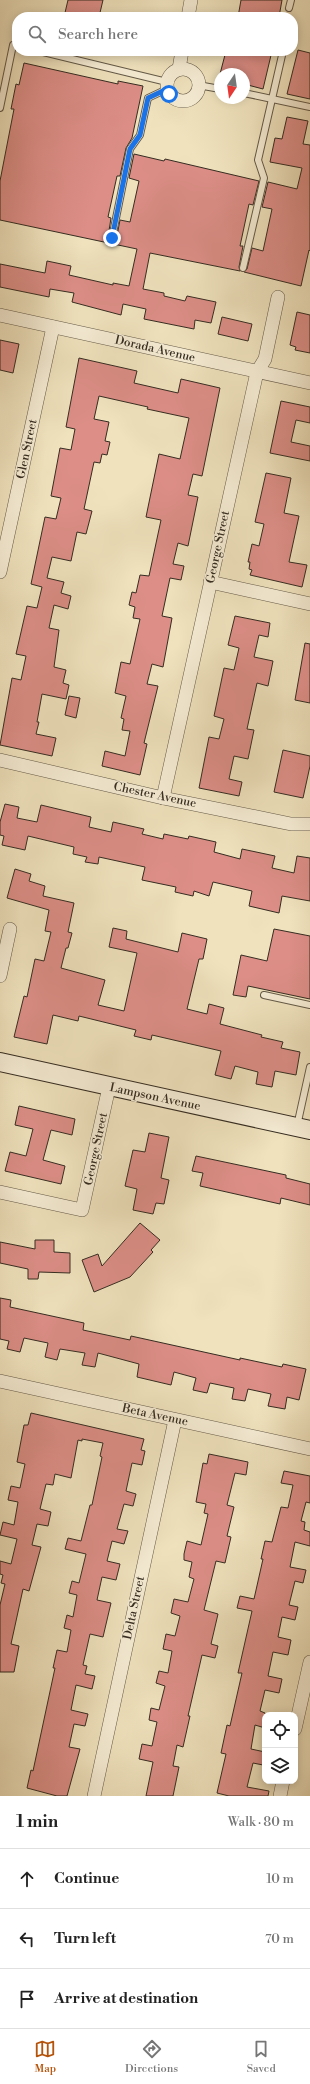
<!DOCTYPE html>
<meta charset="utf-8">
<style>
:root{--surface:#fff;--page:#f2f2f2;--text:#222;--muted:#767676;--line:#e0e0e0;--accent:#b45309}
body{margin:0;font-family:"Libre Bodoni",serif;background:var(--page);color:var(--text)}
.controls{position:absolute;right:12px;bottom:12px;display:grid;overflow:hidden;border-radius:8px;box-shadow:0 2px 10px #0003}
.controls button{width:36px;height:36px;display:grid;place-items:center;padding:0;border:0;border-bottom:1px solid var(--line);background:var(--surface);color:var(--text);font:20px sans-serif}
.compass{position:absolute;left:214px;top:68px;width:36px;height:36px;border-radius:50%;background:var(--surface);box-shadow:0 2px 10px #0003;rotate:193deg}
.stop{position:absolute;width:12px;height:12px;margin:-9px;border:3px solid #1a73e8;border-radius:50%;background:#fff}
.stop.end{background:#1a73e8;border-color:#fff;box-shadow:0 1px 4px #0008}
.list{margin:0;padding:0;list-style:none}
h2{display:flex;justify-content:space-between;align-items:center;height:52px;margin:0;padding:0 16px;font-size:17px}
h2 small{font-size:13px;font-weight:400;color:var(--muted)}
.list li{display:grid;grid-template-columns:26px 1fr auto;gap:12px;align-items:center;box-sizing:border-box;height:60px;padding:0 16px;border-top:1px solid var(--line)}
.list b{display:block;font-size:15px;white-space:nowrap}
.list em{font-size:13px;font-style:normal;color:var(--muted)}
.icon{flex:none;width:22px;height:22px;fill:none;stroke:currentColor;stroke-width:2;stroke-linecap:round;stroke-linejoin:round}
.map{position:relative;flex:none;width:310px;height:1796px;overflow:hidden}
.search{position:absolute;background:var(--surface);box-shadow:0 2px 10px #0003;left:12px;right:12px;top:12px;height:44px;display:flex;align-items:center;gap:10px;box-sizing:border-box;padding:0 14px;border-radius:16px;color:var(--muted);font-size:15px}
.sheet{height:232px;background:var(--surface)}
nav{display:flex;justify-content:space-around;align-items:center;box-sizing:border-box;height:56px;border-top:1px solid var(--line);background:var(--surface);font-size:11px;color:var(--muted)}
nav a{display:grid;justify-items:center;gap:2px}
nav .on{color:var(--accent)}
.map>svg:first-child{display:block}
.building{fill:#dc8e87;stroke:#352c21}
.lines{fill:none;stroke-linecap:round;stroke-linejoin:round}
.lane-casing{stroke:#645a48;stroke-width:8}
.street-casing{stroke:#645a48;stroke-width:14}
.secondary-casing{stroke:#352c21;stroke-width:20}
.lane{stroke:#f5ecd4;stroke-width:6}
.street{stroke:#f5ecd4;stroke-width:13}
.secondary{stroke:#f5ecd4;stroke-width:18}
.route{stroke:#1a73e8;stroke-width:5}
.labels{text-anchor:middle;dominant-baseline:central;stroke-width:3;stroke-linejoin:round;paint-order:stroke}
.street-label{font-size:12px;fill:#352c21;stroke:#f5ecd4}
</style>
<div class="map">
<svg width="310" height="1796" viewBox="0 0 310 1796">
<rect width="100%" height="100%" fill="#efe2bd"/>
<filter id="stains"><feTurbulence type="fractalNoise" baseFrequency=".005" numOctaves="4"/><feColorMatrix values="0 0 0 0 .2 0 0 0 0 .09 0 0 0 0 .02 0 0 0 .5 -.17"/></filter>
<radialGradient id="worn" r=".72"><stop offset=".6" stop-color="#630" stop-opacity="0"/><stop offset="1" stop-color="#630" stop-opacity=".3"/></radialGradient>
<!-- building -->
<g class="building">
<polygon points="68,0 103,0 99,17 64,17"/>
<polygon points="241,0 282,0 279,17 238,17"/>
<polygon points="298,50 310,53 310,99 287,94"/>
<polygon points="226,51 272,51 263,89 244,84 244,74 220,74"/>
<polygon points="24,63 118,84 118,81 143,86 132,138 126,148 120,176 117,176 108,217 111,218 108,237 109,242 116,241 120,220 130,222 139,181 129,178 134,154 164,161 165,159 259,181 253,205 249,204 240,246 243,246 239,267 240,271 150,253 143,289 164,293 164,296 185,301 187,296 216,302 211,323 195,320 194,329 144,319 146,309 123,304 121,315 72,302 74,293 50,289 49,297 0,287 0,264 45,273 47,261 71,266 69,275 113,285 113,283 129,286 137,249 0,220 0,181 14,109 11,109 16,84 19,85"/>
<polygon points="287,117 308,121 303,144 310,145 310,251 309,250 301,286 244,272 247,269 252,248 263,251 272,209 262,207 268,182 297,189 302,168 270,162 275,138 282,139"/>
<polygon points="297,312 310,315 310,353 295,350 296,347 290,345"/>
<polygon points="222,317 252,324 248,341 218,334"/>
<polygon points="0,340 19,344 13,373 0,370"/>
<polygon points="79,358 137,371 134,383 178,393 181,379 220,388 202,476 193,474 188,495 198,497 188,546 178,543 173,564 184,566 181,580 170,578 162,616 172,618 163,667 152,664 147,684 158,686 144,743 147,744 140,775 102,766 105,751 125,756 130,731 122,730 124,719 121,718 126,696 115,693 121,662 130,664 140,619 133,618 135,607 129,605 132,592 136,593 140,575 149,576 161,520 146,517 159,454 180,459 189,418 147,409 148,407 99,396 94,419 109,422 105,441 110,442 107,455 102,454 100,463 94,462 84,509 92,511 86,534 77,532 71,561 52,557 47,578 64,582 61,593 71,596 68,609 54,605 49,628 59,630 54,667 66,670 63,683 69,685 66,699 42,694 37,722 39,722 36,734 56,738 52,756 0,745 12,678 21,680 26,656 16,654 27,606 37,608 42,587 31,584 45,517 56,519 61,498 51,496 60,448 71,450 75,429 66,427"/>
<polygon points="281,401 310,407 310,423 296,420 291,442 310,446 310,461 270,453"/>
<polygon points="266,473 291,478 284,513 299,516 289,562 307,565 302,587 250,575 252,570 249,569 250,562 248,562 252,544 259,546 264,524 255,522"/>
<polygon points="235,616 270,623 268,637 259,635 254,657 273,661 268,686 257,683 247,729 254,730 248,759 234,756 229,779 242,782 239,796 199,788 209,737 219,739 224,719 214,716 224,668 234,670 239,648 228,645"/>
<polygon points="305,643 310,644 310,703 295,700"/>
<polygon points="69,696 80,698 76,718 65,715"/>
<polygon points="283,750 310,756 310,766 303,798 274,792"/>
<polygon points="5,804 19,807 17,818 37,822 41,805 91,817 89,827 111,832 113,822 144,829 142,834 163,839 164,834 188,839 189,836 216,842 214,852 240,859 242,849 275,856 272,868 294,873 297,856 310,858 310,901 282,896 279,913 249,906 252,891 213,882 209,896 194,891 193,896 175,892 176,887 142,880 145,867 99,857 98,864 85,862 87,857 73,854 74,847 28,836 25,850 2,845 4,836 0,835 0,822"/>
<polygon points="15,869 31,874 29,881 45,886 43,896 74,903 68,932 72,933 68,948 66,948 61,968 105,980 98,1005 124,1011 137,953 109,947 113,928 127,931 126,939 178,952 182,933 207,939 203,959 199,959 187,1009 207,1014 209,1004 224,1008 220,1024 262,1035 261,1037 283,1042 281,1048 300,1052 296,1075 275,1071 272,1087 256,1084 258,1072 235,1066 231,1079 215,1075 221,1051 152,1035 151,1040 134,1036 136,1030 79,1016 78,1021 53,1015 47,1044 14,1037 24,996 27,997 35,959 44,961 51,932 45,931 49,910 7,898"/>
<polygon points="274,929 310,936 310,999 248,986 246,997 233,995 241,955 267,961"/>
<polygon points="19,1106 75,1119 72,1135 51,1130 43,1160 65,1166 61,1184 5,1171 10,1152 26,1156 33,1129 15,1125"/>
<polygon points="149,1133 169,1137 161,1178 169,1180 164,1204 156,1203 153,1214 133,1210 137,1189 125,1186 133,1150 145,1152"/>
<polygon points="196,1156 286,1175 286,1178 310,1184 310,1205 281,1198 280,1204 200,1186 203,1173 192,1171"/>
<polygon points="140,1223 160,1240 151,1250 153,1252 130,1277 94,1292 82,1260 98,1254 102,1266"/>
<polygon points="35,1240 54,1240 54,1252 70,1253 70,1273 39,1272 38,1279 28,1279 28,1269 0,1263 0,1242 35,1249"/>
<polygon points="0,1298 11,1300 10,1307 84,1323 83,1330 130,1340 131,1336 240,1360 240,1358 282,1367 283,1364 306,1369 299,1400 287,1397 285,1409 268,1406 271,1394 248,1389 245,1401 232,1399 234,1388 210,1383 207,1393 193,1390 196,1378 174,1372 171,1385 137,1377 139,1364 98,1353 95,1367 82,1365 85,1353 60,1349 57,1360 45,1357 48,1343 24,1338 20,1352 7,1349 9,1341 0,1339"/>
<polygon points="31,1413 144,1439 141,1450 145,1451 142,1465 132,1463 126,1491 136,1494 133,1506 124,1504 117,1529 128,1531 124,1544 112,1541 107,1561 120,1564 116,1580 102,1577 97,1600 111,1603 103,1637 90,1634 83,1665 87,1666 85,1674 95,1676 92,1689 76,1685 71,1710 88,1714 85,1726 74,1724 69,1747 80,1749 67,1796 57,1796 27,1788 31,1770 33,1771 55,1668 53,1668 57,1650 67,1652 71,1630 64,1628 67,1615 73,1617 77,1595 69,1593 72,1581 79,1583 86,1554 65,1549 68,1538 81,1541 90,1505 92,1505 102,1457 100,1456 103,1443 82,1439 82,1441 78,1440 71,1478 55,1474 53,1485 46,1484 40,1509 51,1512 48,1526 37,1524 32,1545 41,1547 29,1591 23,1589 11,1644 19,1646 14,1672 0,1672 0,1605 5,1584 1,1583 3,1575 0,1574 0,1561 11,1564 17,1539 0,1535 3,1522 14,1525 18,1502 8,1500 11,1486 20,1488 25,1464 17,1462 24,1425 28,1425"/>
<polygon points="209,1454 248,1462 246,1475 235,1473 227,1505 234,1507 227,1536 231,1537 225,1563 216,1561 204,1610 218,1614 211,1644 218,1646 215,1658 202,1655 188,1716 190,1716 183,1747 177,1745 173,1766 179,1767 173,1796 146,1796 153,1762 139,1759 142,1744 152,1746 157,1722 149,1720 151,1708 159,1710 165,1686 156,1683 159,1671 168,1673 172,1651 163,1649 166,1634 175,1636 180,1616 171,1613 174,1599 188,1602 194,1579 189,1577 192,1562 184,1560 184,1554 187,1541 201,1545 208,1514 204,1513 206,1504 196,1502 203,1463 207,1464"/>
<polygon points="284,1471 310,1476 310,1503 306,1502 301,1521 305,1522 304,1530 310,1532 310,1546 295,1542 290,1567 306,1570 303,1583 295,1581 289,1605 298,1607 295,1620 282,1617 278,1637 291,1640 288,1655 273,1652 268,1676 282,1679 279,1693 265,1690 260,1711 265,1713 265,1728 255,1725 251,1749 265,1752 265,1757 263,1765 253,1763 247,1787 269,1791 268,1796 229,1796 217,1793 226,1754 221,1753 227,1725 230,1726 242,1673 238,1673 252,1611 237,1608 240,1596 254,1599 263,1559 261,1559 265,1541 272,1542 281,1507 288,1508 293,1485 281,1483"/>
</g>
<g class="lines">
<!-- lane casing -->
<g class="lane-casing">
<g id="lane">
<polyline points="289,8 291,0"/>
<polyline points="39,51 167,82"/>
<polyline points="198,85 220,89"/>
<polyline points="244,93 310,107"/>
<polyline points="0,108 13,45 17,46"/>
<polyline points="112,238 130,149 140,135 148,98 167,89"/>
<polyline points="243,268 264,178 258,160 283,51"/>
<polyline points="264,995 310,1005"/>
<polyline points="297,1126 310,1067"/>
</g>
</g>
<!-- street casing -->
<g class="street-casing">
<g id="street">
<polyline points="188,17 191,0"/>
<polyline points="179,69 182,51"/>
<circle cx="183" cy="85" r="16"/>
<polyline points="0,315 310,383"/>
<polyline points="0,572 53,327"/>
<polyline points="210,582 310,604"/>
<polyline points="0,760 163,798 291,824 310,824"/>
<polyline points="163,798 257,372 265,359 278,297"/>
<polyline points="0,976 10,929"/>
<polyline points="0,1192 82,1210 109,1087"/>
<polyline points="0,1381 310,1449"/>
<polyline points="295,1729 310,1662"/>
<polyline points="94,1796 175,1420"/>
<polyline points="280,1796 283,1781"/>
</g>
</g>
<!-- secondary casing -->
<g class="secondary-casing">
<polyline id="secondary" points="0,1062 310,1130"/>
</g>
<!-- lane -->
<use href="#lane" class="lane"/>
<!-- street -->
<use href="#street" class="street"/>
<!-- secondary -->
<use href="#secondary" class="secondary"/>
</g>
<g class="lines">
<!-- route -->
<polyline class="route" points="112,238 130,149 140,135 148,98 167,89 169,94"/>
</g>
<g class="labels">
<!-- street labels -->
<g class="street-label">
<text transform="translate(155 349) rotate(13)">Dorada Avenue</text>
<text transform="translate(27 449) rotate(-78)">Glen Street</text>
<text transform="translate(218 547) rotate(-78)">George Street</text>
<text transform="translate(155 795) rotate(12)">Chester Avenue</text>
<text transform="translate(155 1097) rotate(12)">Lampson Avenue</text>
<text transform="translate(96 1149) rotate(-78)">George Street</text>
<text transform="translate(155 1415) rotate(12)">Beta Avenue</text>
<text transform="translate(134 1608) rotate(-78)">Delta Street</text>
</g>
</g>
<rect width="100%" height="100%" filter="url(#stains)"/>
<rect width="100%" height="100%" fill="url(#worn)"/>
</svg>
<div class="controls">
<button><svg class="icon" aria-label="locate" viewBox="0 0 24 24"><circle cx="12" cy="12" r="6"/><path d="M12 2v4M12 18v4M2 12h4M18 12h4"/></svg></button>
<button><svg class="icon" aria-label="layers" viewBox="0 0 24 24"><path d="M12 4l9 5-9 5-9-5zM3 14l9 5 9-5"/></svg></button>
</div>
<svg class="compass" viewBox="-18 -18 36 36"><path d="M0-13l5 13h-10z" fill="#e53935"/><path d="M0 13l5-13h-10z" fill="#767676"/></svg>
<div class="stop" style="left:169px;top:94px"></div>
<div class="stop end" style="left:112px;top:238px"></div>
<div class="search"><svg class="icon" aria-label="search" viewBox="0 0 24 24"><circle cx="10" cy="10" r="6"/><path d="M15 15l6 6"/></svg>Search here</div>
</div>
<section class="sheet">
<h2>1 min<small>Walk · 80 m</small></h2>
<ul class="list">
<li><svg class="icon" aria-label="ahead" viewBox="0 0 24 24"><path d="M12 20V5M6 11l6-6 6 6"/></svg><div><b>Continue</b></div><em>10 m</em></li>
<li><svg class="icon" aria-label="left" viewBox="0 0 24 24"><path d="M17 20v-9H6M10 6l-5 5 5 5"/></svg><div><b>Turn left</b></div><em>70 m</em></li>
<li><svg class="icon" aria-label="arrive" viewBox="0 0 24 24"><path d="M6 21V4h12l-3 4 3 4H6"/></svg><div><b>Arrive at destination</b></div></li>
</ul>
</section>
<nav>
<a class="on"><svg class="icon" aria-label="map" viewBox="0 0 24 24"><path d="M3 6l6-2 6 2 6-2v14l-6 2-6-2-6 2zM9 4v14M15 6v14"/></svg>Map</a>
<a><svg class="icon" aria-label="directions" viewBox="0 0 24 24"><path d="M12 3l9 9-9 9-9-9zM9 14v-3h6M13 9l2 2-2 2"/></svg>Directions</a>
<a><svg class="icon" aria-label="saved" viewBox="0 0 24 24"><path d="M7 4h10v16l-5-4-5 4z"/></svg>Saved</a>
</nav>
